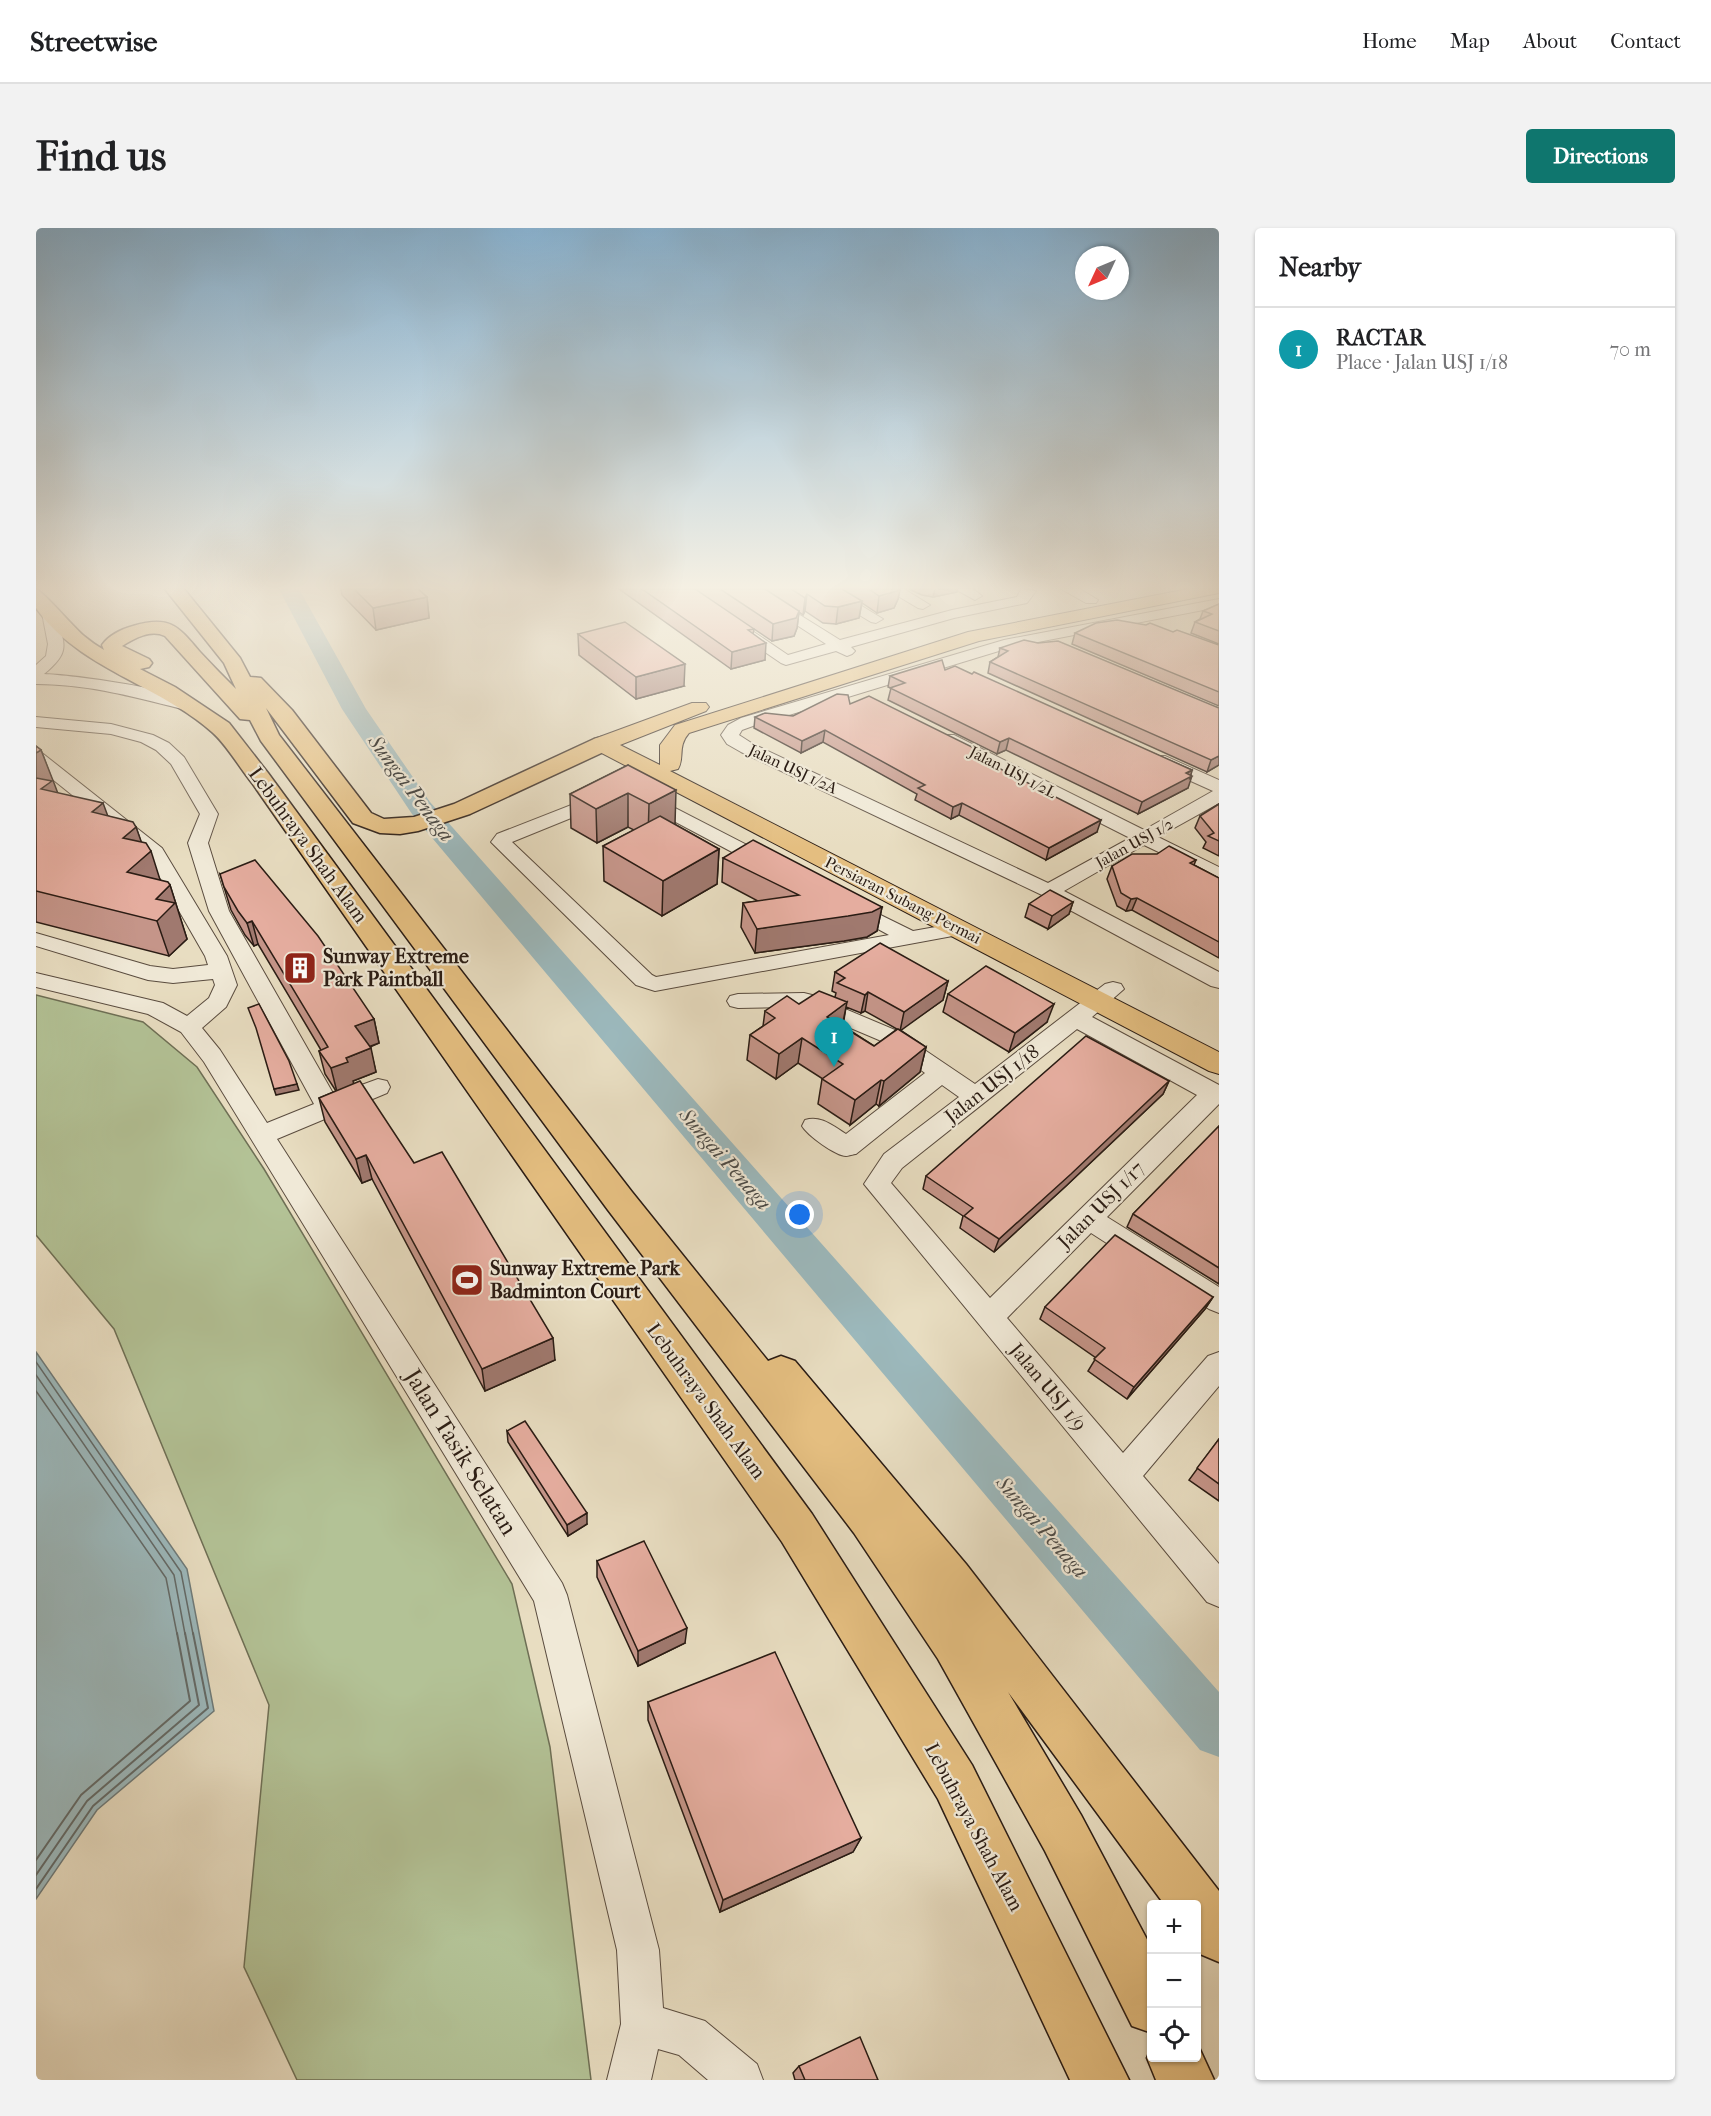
<!DOCTYPE html>
<meta charset="utf-8">
<style>
:root{--surface:#fff;--page:#f2f2f2;--text:#202124;--muted:#757577;--line:#e0e0e0;--accent:#0f766e}
body{margin:0;font-family:"IM FELL French Canon",serif;background:var(--page);color:var(--text)}
.controls{position:absolute;right:18px;bottom:18px;display:grid;overflow:hidden;border-radius:6px;box-shadow:0 2px 4px #0004}
.controls button{width:54px;height:54px;display:grid;place-items:center;padding:0;border:0;border-bottom:2px solid var(--line);background:var(--surface);color:var(--text);font:30px sans-serif}
.compass{position:absolute;left:1039px;top:18px;width:54px;height:54px;border-radius:50%;background:var(--surface);box-shadow:0 2px 4px #0004;rotate:226deg}
.you{position:absolute;left:764px;top:987px;width:21px;height:21px;margin:-15px;border:4px solid #fff;border-radius:50%;background:#1a73e8;box-shadow:0 0 0 9px #1a73e833}
.badge{display:grid;place-items:center;width:39px;height:39px;border-radius:50%;background:var(--accent);color:#fff;font-size:20px;font-weight:700}
.pin{position:absolute;translate:-50% -50px;filter:drop-shadow(0 2px 3px #0008)}
.pin::after{content:'';position:absolute;top:32px;width:21px;height:18px;background:inherit;clip-path:polygon(0 0,100% 0,50% 100%)}
.list{margin:0;padding:0;list-style:none}
h2{display:flex;justify-content:space-between;align-items:center;height:78px;margin:0;padding:0 24px;font-size:26px}
h2 small{font-size:20px;font-weight:400;color:var(--muted)}
.list li{display:grid;grid-template-columns:39px 1fr auto;gap:18px;align-items:center;box-sizing:border-box;height:84px;padding:0 24px;border-top:2px solid var(--line)}
.list b{display:block;font-size:22px;white-space:nowrap}
.list p{margin:0;font-size:20px;white-space:nowrap;color:var(--muted)}
.list em{font-size:20px;font-style:normal;color:var(--muted)}
.icon{flex:none;width:33px;height:33px;fill:none;stroke:currentColor;stroke-width:2;stroke-linecap:round;stroke-linejoin:round}
.map{position:relative;flex:none;width:1183px;height:1852px;overflow:hidden;border-radius:6px}
header{display:flex;align-items:center;gap:36px;box-sizing:border-box;height:84px;padding:0 30px;background:var(--surface);border-bottom:2px solid var(--line)}
header strong{font-size:28px}
nav{display:flex;gap:33px;margin-inline-start:auto;font-size:21px}
.intro{display:flex;align-items:center;justify-content:space-between;box-sizing:border-box;height:144px;padding:0 36px}
h1{margin:0;font-size:42px}
.button{padding:15px 27px;border-radius:6px;background:var(--accent);color:#fff;font-size:21px;font-weight:700}
main{display:flex;gap:36px;padding:0 36px}
aside{flex:1;background:var(--surface);border-radius:6px;box-shadow:0 2px 4px #0004}
.map>svg:first-child{display:block}
.green{fill:#b3c296;stroke:#6e6f55;stroke-width:1.5}
.water{fill:#9cb9bd;stroke:#6e7a79;stroke-width:1.5}
.lines{fill:none;stroke-linecap:round;stroke-linejoin:round}
.shore-far1{stroke:#636a68;stroke-width:1.5}
.shore{stroke:#636a68;stroke-width:2}
.river{fill:#9cb9bd;fill-rule:evenodd}
.minor-casing{stroke:#5a4c3f;stroke-width:2}
.major-casing{stroke:#2a1c14;stroke-width:2}
.highway-casing{stroke:#2a1c14;stroke-width:3}
.minor{fill:#f0e9d7;fill-rule:evenodd}
.major{fill:#e4be80;fill-rule:evenodd}
.highway{fill:#e4be80;fill-rule:evenodd}
.wall{fill:#c59589;stroke:#2a1c14;stroke-width:1.5;fill-rule:evenodd}
.shaded-wall{fill:#a0796f;stroke:#2a1c14;stroke-width:1.5}
.building{fill:#e5ad9f;stroke:#2a1c14;stroke-width:1.5}
.labels{text-anchor:middle;dominant-baseline:central;stroke-width:4.5;stroke-linejoin:round;paint-order:stroke}
.far-street-label{font-size:16px;fill:#2a1c14;stroke:#f0e9d7}
.street-label{font-size:20px;fill:#2a1c14;stroke:#f0e9d7}
.poi-label{font-size:20px;font-weight:bold;fill:#2a1c14;stroke:#f0e9d7;text-anchor:start}
.water-label{font-size:21px;font-style:italic;fill:#4c4b47;stroke:#f0e9d7}
.near-street-label{font-size:24px;fill:#2a1c14;stroke:#f0e9d7}
</style>
<header>
<strong>Streetwise</strong>
<nav><a>Home</a><a>Map</a><a>About</a><a>Contact</a></nav>
</header>
<div class="intro"><h1>Find us</h1><a class="button">Directions</a></div>
<main>
<div class="map">
<svg width="1183" height="1852" viewBox="0 0 1183 1852">
<rect width="100%" height="100%" fill="#e8ddc1"/>
<filter id="stains"><feTurbulence type="fractalNoise" baseFrequency=".00333" numOctaves="4"/><feColorMatrix values="0 0 0 0 .2 0 0 0 0 .09 0 0 0 0 .02 0 0 0 .5 -.17"/></filter>
<radialGradient id="worn" r=".72"><stop offset=".6" stop-color="#630" stop-opacity="0"/><stop offset="1" stop-color="#630" stop-opacity=".3"/></radialGradient>
<!-- green -->
<polygon class="green" points="0,767 107,794 161,839 228,941 476,1356 514,1519 555,1852 261,1852 208,1739 233,1477 78,1101 0,1007"/>
<!-- water -->
<polygon class="water" points="0,1124 151,1341 178,1483 61,1582 0,1671"/>
<g class="lines">
<!-- shore-far1 -->
<g class="shore-far1">
<polyline points="0,1134 145,1344 157,1406"/>
<polyline points="0,1147 138,1347 149,1406"/>
<polyline points="0,1163 130,1350 141,1406"/>
</g>
<!-- shore -->
<g class="shore">
<polyline points="0,1632 45,1567 154,1473 141,1405"/>
<polyline points="0,1647 51,1573 163,1477 149,1405"/>
<polyline points="0,1661 57,1578 172,1480 157,1405"/>
</g>
<!-- river -->
<polygon class="river" points="243,361 263,361 330,481 394,574 1183,1464 1183,1529 1164,1522 376,586 306,481"/>
<!-- minor casing -->
<g class="minor-casing">
<g id="minor">
<polygon points="637,361 654,361 752,427 790,416 705,361 722,361 804,412 916,382 981,369 985,361 1000,363 991,375 918,390 815,419 819,423 816,426 811,428 800,423 750,437 745,435"/>
<polygon points="780,361 798,361 847,391 840,395 835,394"/>
<polygon points="850,361 868,361 894,377 887,381 882,380"/>
<polygon points="919,361 937,361 946,368 939,372"/>
<polygon points="1025,361 1044,361 1062,372 1060,375 1050,375"/>
<polygon points="1183,371 1183,379 976,419 717,498 706,502 703,507 717,516 1012,655 1094,610 906,515 903,511 906,507 918,507 1108,602 1177,563 1117,536 1114,532 1117,528 1129,528 1183,552 1183,575 1122,609 1183,639 1183,653 1108,617 1028,663 1183,744 1183,760 1175,758 1006,667 705,524 691,516 685,507 692,497 705,490 968,412"/>
<path d="M13 381 20 385C28 417 36 423 8 446 33 447 149 461 162 478L154 483C102 470 54 456 0 456V437L10 428 12 416 6 385Z"/>
<polygon points="0,489 75,496 117,507 133,515 148,529 182,586 172,615 193,683 298,867 342,851 351,853 354,859 351,865 241,911 526,1355 531,1367 623,1722 627,1780 669,1793 721,1836 727,1852 672,1852 643,1827 622,1821 615,1852 571,1852 585,1796 581,1722 498,1373 168,834 145,804 112,786 0,759 0,745 127,775 151,788 173,770 179,757 177,751 137,755 112,752 0,718 0,705 114,738 137,741 172,737 169,728 111,627 0,538 0,524 6,525 126,620 191,728 201,757 190,779 166,800 184,822 231,895 278,876 173,683 152,615 164,586 135,536 120,522 105,514 75,506 0,499"/>
<polygon points="608,564 742,633 745,637 742,641 728,641 602,574 599,570 602,566"/>
<polygon points="566,565 572,567 575,571 572,575 476,614 616,747 620,749 853,707 805,681 802,677 805,673 812,671 877,703 922,695 929,697 932,701 929,705 922,707 619,763 600,757 455,614 461,606"/>
<path d="M1077 754 1085 756 1088 761 1056 789 1183 857V876L1071 989 1183 1059V1085L1173 1081 1055 1005 971 1090 1087 1225 1172 1128 1183 1124V1158L1107 1248 1183 1336V1379L1171 1374 828 956 848 926 923 869 906 857 820 926C818 926 812 928 810 928 800 928 771 907 766 898L769 892C785 887 797 898 810 906L889 845 843 812 765 779 702 780 694 778 691 773 694 768 702 766 768 765 776 767 859 802 939 856 1069 756ZM1041 801 1161 867 954 1070 855 955 866 940Z"/>
</g>
</g>
<!-- major casing -->
<g class="major-casing">
<path id="major" d="M1152 361H1183V365L943 413 653 505C641 519 649 529 642 541L634 543 1183 824V846L1173 843 558 521 555 516 558 511 656 475H670L673 479 670 483 584 517 624 537V517L639 497 932 404Z"/>
</g>
<!-- highway casing -->
<g class="highway-casing">
<g id="highway">
<path d="M0 361C7 363 38 400 48 408 54 413 61 418 68 422L66 417C73 407 86 401 97 398 134 387 142 398 164 424 176 437 188 449 200 461L188 435 129 361H148L204 430 214 449 225 450 256 482 335 585 348 591 378 589 418 576 558 511 566 509 574 511 577 516 574 521 434 586 382 603 364 606 344 605 317 595 230 480 243 507 596 964 732 1133 745 1128 759 1133 930 1336 1183 1663V1734L1164 1726 1160 1721V1676H1128L972 1464 1045 1587 1116 1721V1805L1096 1798 1009 1623 902 1431 818 1305 572 982 225 513 214 492 204 491 129 408C115 401 99 410 86 418L113 431 116 435 113 439 104 441 139 459 193 495 232 545 776 1286 936 1537 1093 1852H1034L902 1571 746 1314 216 555C203 539 191 517 176 504 122 456 43 441 0 380Z"/>
<polygon points="1160,1813 1178,1852 1120,1852 1111,1830 1116,1818 1116,1830 1160,1830"/>
</g>
</g>
<!-- minor -->
<use href="#minor" class="minor"/>
<!-- major -->
<use href="#major" class="major"/>
<!-- highway -->
<use href="#highway" class="highway"/>
</g>
<!-- wall -->
<g class="wall">
<polygon points="305,361 382,361 391,369 393,390 340,402 306,367"/>
<polygon points="583,361 864,361 862,371 858,380 841,385 826,375 823,390 800,396 787,395 769,383 767,387 763,384 761,400 758,408 736,413 718,401 717,406 729,432 695,441"/>
<polygon points="873,361 921,361 921,364 897,369 886,367"/>
<polygon points="1183,376 1183,416 1155,405 1159,394 1164,391 1167,383"/>
<polygon points="1137,404 1183,417 1183,478 1036,416 1039,405"/>
<polygon points="542,406 648,458 600,471 543,427"/>
<polygon points="964,420 1183,480 1183,537 1171,544 952,445 954,434 962,429"/>
<polygon points="909,442 936,446 1156,542 1152,560 1102,586 970,522 961,526 852,472 855,460 852,459 854,448"/>
<polygon points="814,476 942,530 1061,604 1010,632 923,587 915,591 879,572 881,566 787,514 765,525 718,500 719,489 757,488"/>
<polygon points="0,518 5,522 21,565 72,588 100,599 105,614 124,652 134,657 151,711 133,728 0,694"/>
<polygon points="592,537 639,596 638,596 683,621 681,656 626,688 568,653 567,618 598,602 592,599 561,615 535,600 534,566"/>
<polygon points="1183,576 1183,628 1167,620 1170,614 1159,600 1164,588"/>
<polygon points="687,630 846,679 841,703 831,709 808,713 719,725 705,699 707,675 722,673 686,654"/>
<polygon points="1160,632 1158,637 1183,650 1183,730 1096,682 1090,683 1081,678 1071,651 1076,638"/>
<polygon points="184,646 338,791 343,815 334,819 340,844 317,853 317,856 378,935 519,1132 449,1163 336,951 326,955 289,894 283,870 300,863 289,846 283,823 285,822 222,716 218,718 209,707 195,682"/>
<polygon points="1037,674 1033,686 1012,701 989,689 993,676"/>
<path d="M799 744 912 753 907 772 864 802 890 819 884 844 843 878 840 876 814 897 782 876 786 851H787L762 835 740 851 711 832 714 807 727 798 729 783 799 769 800 765 796 763ZM810 779 825 785 829 783 861 801 838 818 807 798Z"/>
<polygon points="912,766 1011,794 973,824 907,784"/>
<polygon points="1133,853 1127,866 1030,958 958,1024 924,1000 927,988 887,961 890,948"/>
<polygon points="1183,898 1183,1056 1091,999 1097,986"/>
<polygon points="1177,1069 1169,1081 1091,1171 1052,1143 1060,1130 1004,1091 1009,1079"/>
<polygon points="471,1203 551,1296 532,1308 472,1214"/>
<polygon points="1183,1211 1183,1273 1153,1252"/>
<polygon points="561,1333 649,1415 602,1438 561,1349"/>
<polygon points="612,1474 825,1610 817,1624 684,1684 612,1492"/>
<polygon points="763,1838 842,1852 759,1852 757,1845"/>
</g>
<!-- shaded-wall -->
<g class="shaded-wall">
<polygon points="862,361 864,361 862,371 858,380 841,385 843,368"/>
<polygon points="899,361 921,361 921,364 897,369"/>
<polygon points="771,366 769,383 767,387 769,370"/>
<polygon points="391,369 393,390 340,402 337,380"/>
<polygon points="826,373 823,390 800,396 802,379"/>
<polygon points="763,383 761,400 758,408 736,413 737,396"/>
<polygon points="730,415 729,432 695,441 696,424"/>
<polygon points="649,436 648,458 600,471 600,449"/>
<polygon points="789,502 787,514 765,525 766,513"/>
<polygon points="973,510 970,522 961,526 964,514"/>
<polygon points="5,522 18,555 30,587 0,568 0,525"/>
<polygon points="944,523 941,535 937,527"/>
<polygon points="1183,528 1183,537 1171,544 1175,532"/>
<polygon points="1156,542 1154,550 1156,548 1152,560 1102,586 1106,574"/>
<polygon points="640,562 639,596 612,610 613,576"/>
<polygon points="592,565 592,599 561,615 560,581"/>
<polygon points="67,575 80,610 56,584"/>
<polygon points="926,575 923,587 915,591 917,579"/>
<polygon points="1065,592 1061,604 1010,632 1013,620"/>
<polygon points="100,599 110,627 115,623 126,658 91,644 87,610"/>
<polygon points="683,621 681,656 626,688 627,653"/>
<polygon points="134,657 151,711 133,728 121,693 120,671"/>
<polygon points="1101,670 1096,682 1090,683 1095,671"/>
<polygon points="1037,674 1033,686 1012,701 1016,688"/>
<polygon points="846,679 841,703 831,709 808,713 719,725 721,701"/>
<polygon points="216,693 222,716 218,718 211,695"/>
<polygon points="912,753 907,772 864,803 868,784"/>
<polygon points="832,764 829,783 825,785 829,767"/>
<polygon points="811,774 806,799 791,789"/>
<polygon points="1018,776 1011,794 973,824 979,805"/>
<polygon points="338,791 343,815 324,822 319,798"/>
<polygon points="766,810 762,835 740,851 743,826"/>
<polygon points="890,819 884,844 843,878 848,853"/>
<polygon points="335,820 340,844 317,853 318,857 301,864 295,840 310,830"/>
<polygon points="845,852 840,876 814,897 819,872"/>
<polygon points="1133,853 1127,866 1030,958 958,1024 963,1011"/>
<polygon points="261,856 263,862 240,867 238,861"/>
<polygon points="330,927 336,951 326,955 320,931"/>
<polygon points="1177,1069 1169,1081 1091,1171 1098,1159"/>
<polygon points="517,1110 519,1132 449,1163 446,1141"/>
<polygon points="551,1285 551,1296 532,1308 531,1297"/>
<polygon points="651,1400 649,1415 602,1438 602,1423"/>
<polygon points="825,1610 817,1624 684,1684 687,1672"/>
</g>
<!-- building -->
<g class="building">
<polygon points="318,361 382,361 391,369 337,380"/>
<polygon points="606,361 659,361 718,401 712,402 730,415 696,424"/>
<polygon points="684,361 729,361 763,383 760,390 737,396"/>
<polygon points="755,361 806,361 826,373 802,379 789,378 771,366 769,370"/>
<polygon points="833,361 862,361 861,363 843,368"/>
<polygon points="1183,376 1183,403 1159,394 1176,386 1167,383"/>
<polygon points="1081,392 1110,397 1114,395 1137,404 1141,402 1183,417 1183,464 1039,405 1060,395"/>
<polygon points="589,394 649,436 600,449 542,406"/>
<polygon points="988,412 1002,415 1022,413 1183,480 1183,528 1175,532 954,434 972,423 964,420"/>
<polygon points="906,432 909,442 919,438 936,446 938,444 1156,542 1150,545 1156,548 1106,574 973,510 964,514 854,460 869,455 854,448"/>
<polygon points="801,466 812,467 814,476 833,468 944,523 937,527 1065,592 1013,620 926,575 917,579 882,560 889,557 789,502 766,513 719,489 729,485 757,488"/>
<polygon points="0,518 5,522 0,525"/>
<polygon points="592,537 640,562 613,576 592,565 560,581 534,566"/>
<polygon points="0,550 16,553 5,561 67,575 56,584 97,594 100,599 87,610 110,615 115,623 91,644 132,654 134,657 120,671 139,675 121,693 0,663"/>
<polygon points="1183,576 1183,613 1172,608 1178,605 1164,588"/>
<polygon points="624,588 683,621 627,653 567,618"/>
<polygon points="717,612 846,679 836,684 812,688 721,701 707,675 763,667 687,630"/>
<polygon points="1133,618 1160,632 1154,635 1183,650 1183,714 1101,670 1095,671 1085,665 1076,638 1096,626 1121,626"/>
<polygon points="219,632 282,708 338,791 319,798 335,820 310,830 312,834 295,840 283,823 292,819 216,693 211,695 202,683 188,659 184,646"/>
<polygon points="1014,662 1037,674 1016,688 993,676"/>
<polygon points="844,715 912,753 868,784 832,764 829,767 801,755 809,750 799,744"/>
<polygon points="950,738 1018,776 979,805 912,766"/>
<polygon points="783,763 811,774 791,789 838,818 862,801 890,819 848,853 845,852 819,872 786,851 807,836 766,810 743,826 714,807 739,790 729,783 751,768 763,776"/>
<polygon points="223,776 253,833 261,856 238,861 220,800 212,780"/>
<polygon points="1050,808 1133,853 1035,946 963,1011 928,988 937,980 890,948"/>
<polygon points="324,853 378,935 406,924 517,1110 446,1141 330,927 320,931 283,870"/>
<polygon points="1183,898 1183,1040 1097,986"/>
<polygon points="1079,1007 1177,1069 1098,1159 1058,1131 1069,1120 1009,1079"/>
<polygon points="489,1193 551,1285 531,1297 471,1203"/>
<polygon points="1183,1211 1183,1256 1161,1240"/>
<polygon points="608,1313 651,1400 602,1423 561,1333"/>
<polygon points="739,1424 825,1610 687,1672 612,1474"/>
<polygon points="824,1809 842,1852 769,1852 763,1838"/>
</g>
<!-- sky -->
<linearGradient id="sky" x2="0" y2="1"><stop stop-color="#89b6d7"/><stop offset="0.58" stop-color="#f5f0e3"/><stop offset="1" stop-color="#f5f0e3" stop-opacity="0"/></linearGradient>
<rect width="1183" height="620" fill="url(#sky)"/>
<!-- icons -->
<defs>
<g id="building-square" transform="scale(1.725)"><rect x="-9" y="-9" width="18" height="18" rx="4" fill="#8f2418" stroke="#f0e9d7"/><path d="M-4-6H4V6H1V3H-1V6H-4ZM-2.5-4.3h1.7v1.8h-1.7ZM.8-4.3h1.7v1.8H.8ZM-2.5-1h1.7V.8h-1.7ZM.8-1h1.7V.8H.8Z" fill="#fff"/></g>
<g id="stadium-square" transform="scale(1.725)"><rect x="-9" y="-9" width="18" height="18" rx="4" fill="#8f2418" stroke="#f0e9d7"/><path d="M0-5a6.5 5 0 1 0 0 10a6.5 5 0 1 0 0-10ZM-3.5-1.8h7v3.6h-7Z" fill="#fff"/></g>
</defs>
<g fill-rule="evenodd">
<use href="#building-square" x="264" y="740"/>
<use href="#stadium-square" x="431" y="1052"/>
</g>
<g class="labels">
<!-- far-street labels -->
<g class="far-street-label">
<text transform="translate(757 541) rotate(25)">Jalan USJ 1/2A</text>
<text transform="translate(977 544) rotate(27)">Jalan USJ 1/2L</text>
<text transform="translate(1098 615) rotate(-29)">Jalan USJ 1/2</text>
<text transform="translate(867 672) rotate(27)">Persiaran Subang Permai</text>
</g>
<!-- street labels -->
<g class="street-label">
<text transform="translate(272 617) rotate(54)">Lebuhraya Shah Alam</text>
<text transform="translate(956 856) rotate(-38)">Jalan USJ 1/18</text>
<text transform="translate(1065 977) rotate(-45)">Jalan USJ 1/17</text>
<text transform="translate(1012 1159) rotate(50)">Jalan USJ 1/9</text>
<text transform="translate(670 1173) rotate(54)">Lebuhraya Shah Alam</text>
<text transform="translate(938 1599) rotate(62)">Lebuhraya Shah Alam</text>
</g>
<!-- poi labels -->
<g class="poi-label">
<text x="287" y="728">Sunway Extreme<tspan x="287" dy="23">Park Paintball</tspan></text>
<text x="454" y="1040">Sunway Extreme Park<tspan x="454" dy="23">Badminton Court</tspan></text>
</g>
<!-- water labels -->
<g class="water-label">
<text transform="translate(375 560) rotate(53)">Sungai Penaga</text>
<text transform="translate(689 931) rotate(49)">Sungai Penaga</text>
<text transform="translate(1006 1299) rotate(49)">Sungai Penaga</text>
</g>
<!-- near-street labels -->
<g class="near-street-label">
<text transform="translate(425 1224) rotate(58)">Jalan Tasik Selatan</text>
</g>
</g>
<rect width="100%" height="100%" filter="url(#stains)"/>
<rect width="100%" height="100%" fill="url(#worn)"/>
</svg>
<div class="controls">
<button>+</button>
<button>−</button>
<button><svg class="icon" aria-label="locate" viewBox="0 0 24 24"><circle cx="12" cy="12" r="6"/><path d="M12 2v4M12 18v4M2 12h4M18 12h4"/></svg></button>
</div>
<svg class="compass" viewBox="-18 -18 36 36"><path d="M0-13l5 13h-10z" fill="#e53935"/><path d="M0 13l5-13h-10z" fill="#757577"/></svg>
<div class="you"></div>
<div class="pin badge" style="left:798px;top:839px;background:#0f9aa8">1</div>
</div>
<aside>
<h2>Nearby<small></small></h2>
<ul class="list">
<li><span class="badge" style="background:#0f9aa8">1</span><div><b>RACTAR</b><p>Place · Jalan USJ 1/18</p></div><em>70 m</em></li>
</ul>
</aside>
</main>
